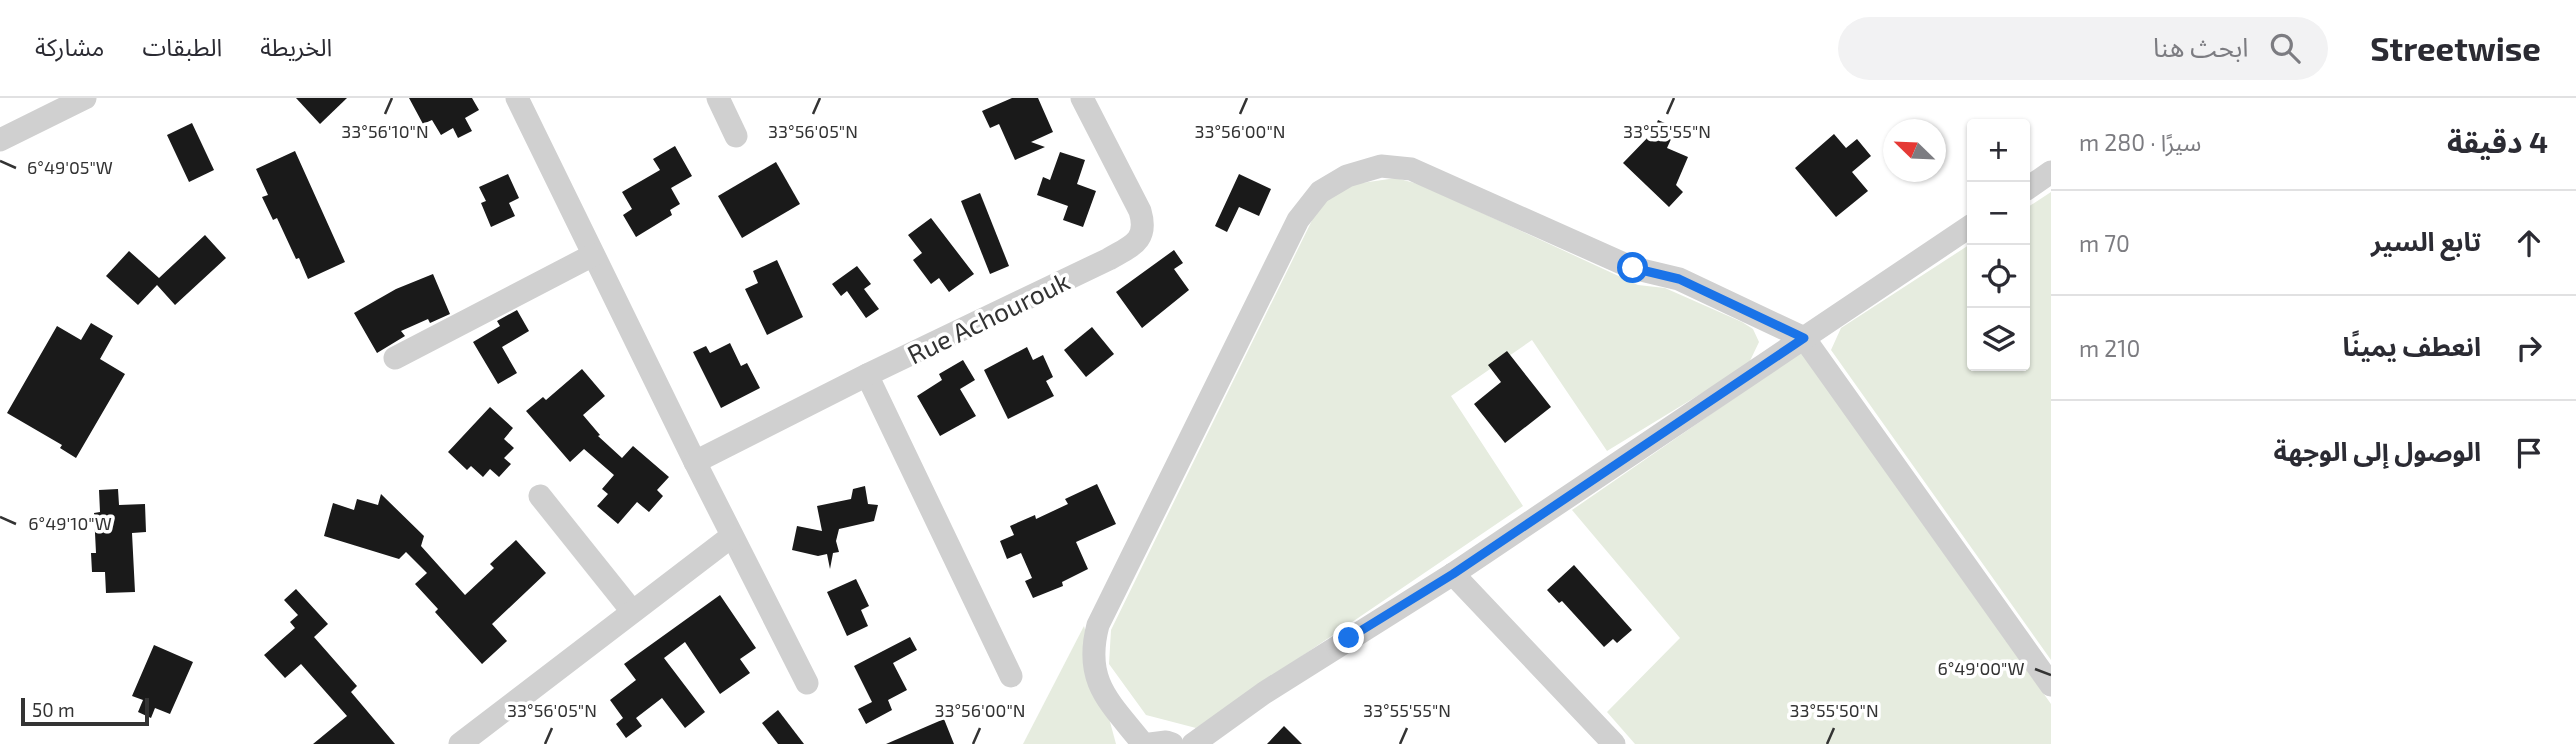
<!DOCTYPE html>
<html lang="ar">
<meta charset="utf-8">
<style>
:root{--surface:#fff;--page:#f2f2f3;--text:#2b2b33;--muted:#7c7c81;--line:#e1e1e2}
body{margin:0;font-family:"Exo 2","Noto Sans Arabic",sans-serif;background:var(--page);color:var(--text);direction:rtl}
.controls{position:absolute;right:21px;top:21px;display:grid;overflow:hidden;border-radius:7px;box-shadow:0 2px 5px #0004}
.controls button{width:63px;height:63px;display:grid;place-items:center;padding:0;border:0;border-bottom:2px solid var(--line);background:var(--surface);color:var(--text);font:35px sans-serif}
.compass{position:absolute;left:1883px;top:21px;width:63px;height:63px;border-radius:50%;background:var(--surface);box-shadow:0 2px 5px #0004;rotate:293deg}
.scale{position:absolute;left:21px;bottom:18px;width:128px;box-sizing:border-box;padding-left:7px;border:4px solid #333;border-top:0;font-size:19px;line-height:24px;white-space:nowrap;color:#333;-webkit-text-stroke:5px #fff;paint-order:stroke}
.stop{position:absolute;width:21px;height:21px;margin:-16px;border:5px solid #1a73e8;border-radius:50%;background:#fff}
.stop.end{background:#1a73e8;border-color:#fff;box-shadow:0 2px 7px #0008}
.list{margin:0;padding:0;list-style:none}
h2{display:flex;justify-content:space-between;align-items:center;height:91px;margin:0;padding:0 28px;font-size:30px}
h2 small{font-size:23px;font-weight:400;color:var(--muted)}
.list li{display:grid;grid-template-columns:46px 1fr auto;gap:21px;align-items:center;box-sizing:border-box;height:105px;padding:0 28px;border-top:2px solid var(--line)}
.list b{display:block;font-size:26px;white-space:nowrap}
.list em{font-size:23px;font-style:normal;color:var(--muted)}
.icon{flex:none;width:38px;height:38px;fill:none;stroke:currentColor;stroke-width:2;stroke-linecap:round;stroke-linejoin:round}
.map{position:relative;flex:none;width:2051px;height:646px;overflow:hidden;direction:ltr}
header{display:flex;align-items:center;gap:42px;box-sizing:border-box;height:98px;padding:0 35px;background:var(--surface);border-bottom:2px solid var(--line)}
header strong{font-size:33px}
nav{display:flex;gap:38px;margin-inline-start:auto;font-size:24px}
.search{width:490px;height:63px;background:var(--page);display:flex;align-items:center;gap:18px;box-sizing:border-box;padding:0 24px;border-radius:38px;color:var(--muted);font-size:26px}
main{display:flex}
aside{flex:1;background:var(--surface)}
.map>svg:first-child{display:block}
.green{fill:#e6ecdf}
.building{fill:#1a1a1a}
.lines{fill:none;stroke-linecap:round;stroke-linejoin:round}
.minor{stroke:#d0d0d0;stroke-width:23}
.route{stroke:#1a73e8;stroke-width:9}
.ticks{fill:none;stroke:#333;stroke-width:2.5}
.labels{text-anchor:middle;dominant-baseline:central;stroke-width:7;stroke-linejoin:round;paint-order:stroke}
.street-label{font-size:26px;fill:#333;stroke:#fff}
.ticks-label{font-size:18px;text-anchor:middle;fill:#333;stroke:#fff;stroke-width:7;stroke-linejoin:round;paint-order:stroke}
</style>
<header>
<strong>Streetwise</strong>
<div class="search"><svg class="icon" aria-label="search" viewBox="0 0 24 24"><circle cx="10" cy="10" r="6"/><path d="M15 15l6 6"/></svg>ابحث هنا</div>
<nav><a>الخريطة</a><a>الطبقات</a><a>مشاركة</a></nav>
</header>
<main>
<aside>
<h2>4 دقيقة<small>سيرًا · 280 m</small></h2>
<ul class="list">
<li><svg class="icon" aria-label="ahead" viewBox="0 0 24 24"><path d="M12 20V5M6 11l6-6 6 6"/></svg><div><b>تابع السير</b></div><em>70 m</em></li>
<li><svg class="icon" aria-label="right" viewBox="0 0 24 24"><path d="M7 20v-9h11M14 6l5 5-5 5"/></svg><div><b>انعطف يمينًا</b></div><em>210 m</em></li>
<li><svg class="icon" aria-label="arrive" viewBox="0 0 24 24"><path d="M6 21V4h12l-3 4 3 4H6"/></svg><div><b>الوصول إلى الوجهة</b></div></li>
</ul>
</aside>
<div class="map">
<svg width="2051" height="646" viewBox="0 0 2051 646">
<rect width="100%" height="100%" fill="#fff"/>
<!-- green -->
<g class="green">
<polygon points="1396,80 1422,87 1638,187 1665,190 1742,224 1753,231 1759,244 1748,267 1607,353 1532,242 1451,298 1523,408 1196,630 1146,617 1109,566 1111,532 1321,104 1348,87"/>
<polygon points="2051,94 2051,562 1831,252 1841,230 1972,145 1972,268 2025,268 2025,111"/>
<polygon points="1801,254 2051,606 2051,646 1635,646 1607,614 1680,540 1572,412"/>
<polygon points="1084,528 1116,646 1023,646"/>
</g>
<!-- building -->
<g class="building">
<polygon points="296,0 347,0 320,26"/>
<polygon points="409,0 472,0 479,12 465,20 472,33 458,40 453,30 441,37 432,22 423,26"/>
<polygon points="1012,0 1038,0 1053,34 1031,44 1045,49 1015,62 999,26 990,30 982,13"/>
<polygon points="1658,22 1676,30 1667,50 1688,59 1676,87 1683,94 1669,109 1623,65 1653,34"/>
<polygon points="192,25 214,72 189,84 167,37"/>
<polygon points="1834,36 1846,50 1857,41 1871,58 1852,74 1868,93 1836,119 1795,70"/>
<polygon points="675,48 692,78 671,90 680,106 670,112 672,117 636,139 623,117 632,111 622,94 660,72 653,61"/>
<polygon points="295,53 345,164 308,181 299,160 296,161 277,120 273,122 262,99 268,97 256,71"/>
<polygon points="1060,54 1085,62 1077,86 1096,93 1083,129 1063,122 1068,108 1037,97 1043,79 1050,82"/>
<polygon points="776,64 800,106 742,140 718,98"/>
<polygon points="508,76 519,100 509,105 515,118 491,129 481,105 486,103 479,89"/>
<polygon points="1239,76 1271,91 1259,118 1239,109 1227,134 1215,128"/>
<polygon points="980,95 1009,168 990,176 961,103"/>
<polygon points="931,120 974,176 949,194 939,180 931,186 913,162 922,155 908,137"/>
<polygon points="205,137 226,160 175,207 157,187 138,207 106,178 129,153 159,180"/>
<polygon points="1174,152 1183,165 1174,171 1189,192 1142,230 1116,194"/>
<polygon points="777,162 803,219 767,237 745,191 758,185 753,173"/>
<polygon points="857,168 871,186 864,191 879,211 866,220 847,193 841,198 832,186"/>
<polygon points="433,176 450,216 430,225 428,221 401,233 405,238 377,255 354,215 396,191"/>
<polygon points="517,212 529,233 502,249 517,275 498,286 473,244 500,228 497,223"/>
<polygon points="91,225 113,238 100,261 125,276 76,360 60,350 62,347 7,315 57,228 81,242"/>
<polygon points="1092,229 1114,256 1086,279 1064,252"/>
<polygon points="730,245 741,268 747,265 760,290 721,310 693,254 706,248 710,255"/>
<polygon points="1027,249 1033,262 1043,257 1053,279 1046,283 1054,298 1008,321 984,272"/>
<polygon points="1507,253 1551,309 1505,345 1474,306 1501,284 1488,267"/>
<polygon points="963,262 975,282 960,291 976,318 940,338 917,298 942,282 939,276"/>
<polygon points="582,271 605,298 583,317 600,337 598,338 622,360 633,348 669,379 657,392 663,398 649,414 637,404 618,426 597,408 608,396 602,391 614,377 584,351 570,364 526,313 543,299 546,302"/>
<polygon points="490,309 513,330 504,341 514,350 504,360 511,366 499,379 490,371 483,379 471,368 467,372 448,354"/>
<polygon points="1097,386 1116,426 1076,444 1088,471 1062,484 1063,488 1033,500 1025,483 1032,480 1021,455 1007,461 1000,443 1014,437 1010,428 1035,417 1036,421 1068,406 1065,401"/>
<polygon points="865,388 868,406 878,407 874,423 839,431 836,443 839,454 833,455 830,471 827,456 818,458 792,452 797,428 822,433 817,408 851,401 853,391"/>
<polygon points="118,391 119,407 145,406 146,434 132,435 135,494 106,495 105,474 92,474 91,455 96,455 94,415 100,414 99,392"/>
<polygon points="381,396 424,438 421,448 465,497 494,470 490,466 516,442 546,475 492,526 507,543 482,566 435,514 438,511 415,486 427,475 406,454 399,461 324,438 333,405 354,412 357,401 378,407"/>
<polygon points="1574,467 1632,532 1617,545 1613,541 1604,549 1562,503 1559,505 1547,492"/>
<polygon points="856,481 869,508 861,512 868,528 847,538 827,494"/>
<polygon points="296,491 328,526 314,539 357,588 351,594 395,646 313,646 347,618 301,566 285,580 264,557 295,530 290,524 298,517 284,502"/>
<polygon points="720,497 756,550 740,561 750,575 720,596 685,544 664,560 705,614 685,630 662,600 636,620 642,628 626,640 616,626 623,620 610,602 636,582 624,566"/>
<polygon points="910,539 917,552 893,565 907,592 888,602 892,612 866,626 858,611 872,604 854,568"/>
<polygon points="154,547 193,564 170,616 155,610 151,620 138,614 143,602 132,598"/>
<polygon points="778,612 804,646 778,646 762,625"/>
<polygon points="944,621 954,646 886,646"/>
<polygon points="1284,628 1302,646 1267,646"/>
</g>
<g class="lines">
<!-- minor -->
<g class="minor">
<polyline points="517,0 695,364 807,585"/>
<polyline points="718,0 736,38"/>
<polyline points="0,42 85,0"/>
<polyline points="2025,92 2051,74"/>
<polyline points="395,260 593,157"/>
<polyline points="867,277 1011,578"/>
<path d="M695 364 867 277 1109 161C1131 148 1149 143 1140 113L1082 0"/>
<polyline points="540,398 632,513"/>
<polyline points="1453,476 1614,646"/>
<polyline points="460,646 732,438"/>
<path d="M1143 646C1110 604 1083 584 1098 527L1298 122 1320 94 1347 78 1381 68 1411 71 1633 170 1679 181 1804 240 2051 587"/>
<polyline points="1150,646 1166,644 1172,646"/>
<polyline points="1193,646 1264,595 1453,476 1972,127"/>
</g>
</g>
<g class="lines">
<!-- route -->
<polyline class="route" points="1349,540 1453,476 1804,240 1679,181 1633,170"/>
</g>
<!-- ticks -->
<path class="ticks" d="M385 16 392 0M813 16 820 0M1240 16 1247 0M1667 16 1674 0M0 63 16 70M0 419 16 426M2035 571 2051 577M545 646 552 630M973 646 980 630M1400 646 1407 630M1827 646 1834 630"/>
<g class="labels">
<!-- street labels -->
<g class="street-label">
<text transform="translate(988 219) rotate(-26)">Rue Achourouk</text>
</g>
</g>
<g class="ticks-label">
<text x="385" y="40">33°56'10"N</text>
<text x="1667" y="40">33°55'55"N</text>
<text x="813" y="40">33°56'05"N</text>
<text x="1240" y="40">33°56'00"N</text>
<text x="70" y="76">6°49'05"W</text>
<text x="70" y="432">6°49'10"W</text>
<text x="1981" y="577">6°49'00"W</text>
<text x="552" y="619">33°56'05"N</text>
<text x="980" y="619">33°56'00"N</text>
<text x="1407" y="619">33°55'55"N</text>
<text x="1834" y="619">33°55'50"N</text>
</g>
</svg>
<div class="controls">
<button>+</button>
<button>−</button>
<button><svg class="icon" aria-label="locate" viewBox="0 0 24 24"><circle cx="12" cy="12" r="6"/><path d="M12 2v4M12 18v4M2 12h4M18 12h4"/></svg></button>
<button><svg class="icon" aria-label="layers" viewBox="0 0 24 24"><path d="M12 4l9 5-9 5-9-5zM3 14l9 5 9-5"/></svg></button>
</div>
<svg class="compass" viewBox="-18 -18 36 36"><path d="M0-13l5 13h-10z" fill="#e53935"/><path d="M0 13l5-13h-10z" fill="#7c7c81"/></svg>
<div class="scale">50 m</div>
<div class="stop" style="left:1633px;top:170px"></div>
<div class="stop end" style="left:1349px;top:540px"></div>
</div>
</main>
